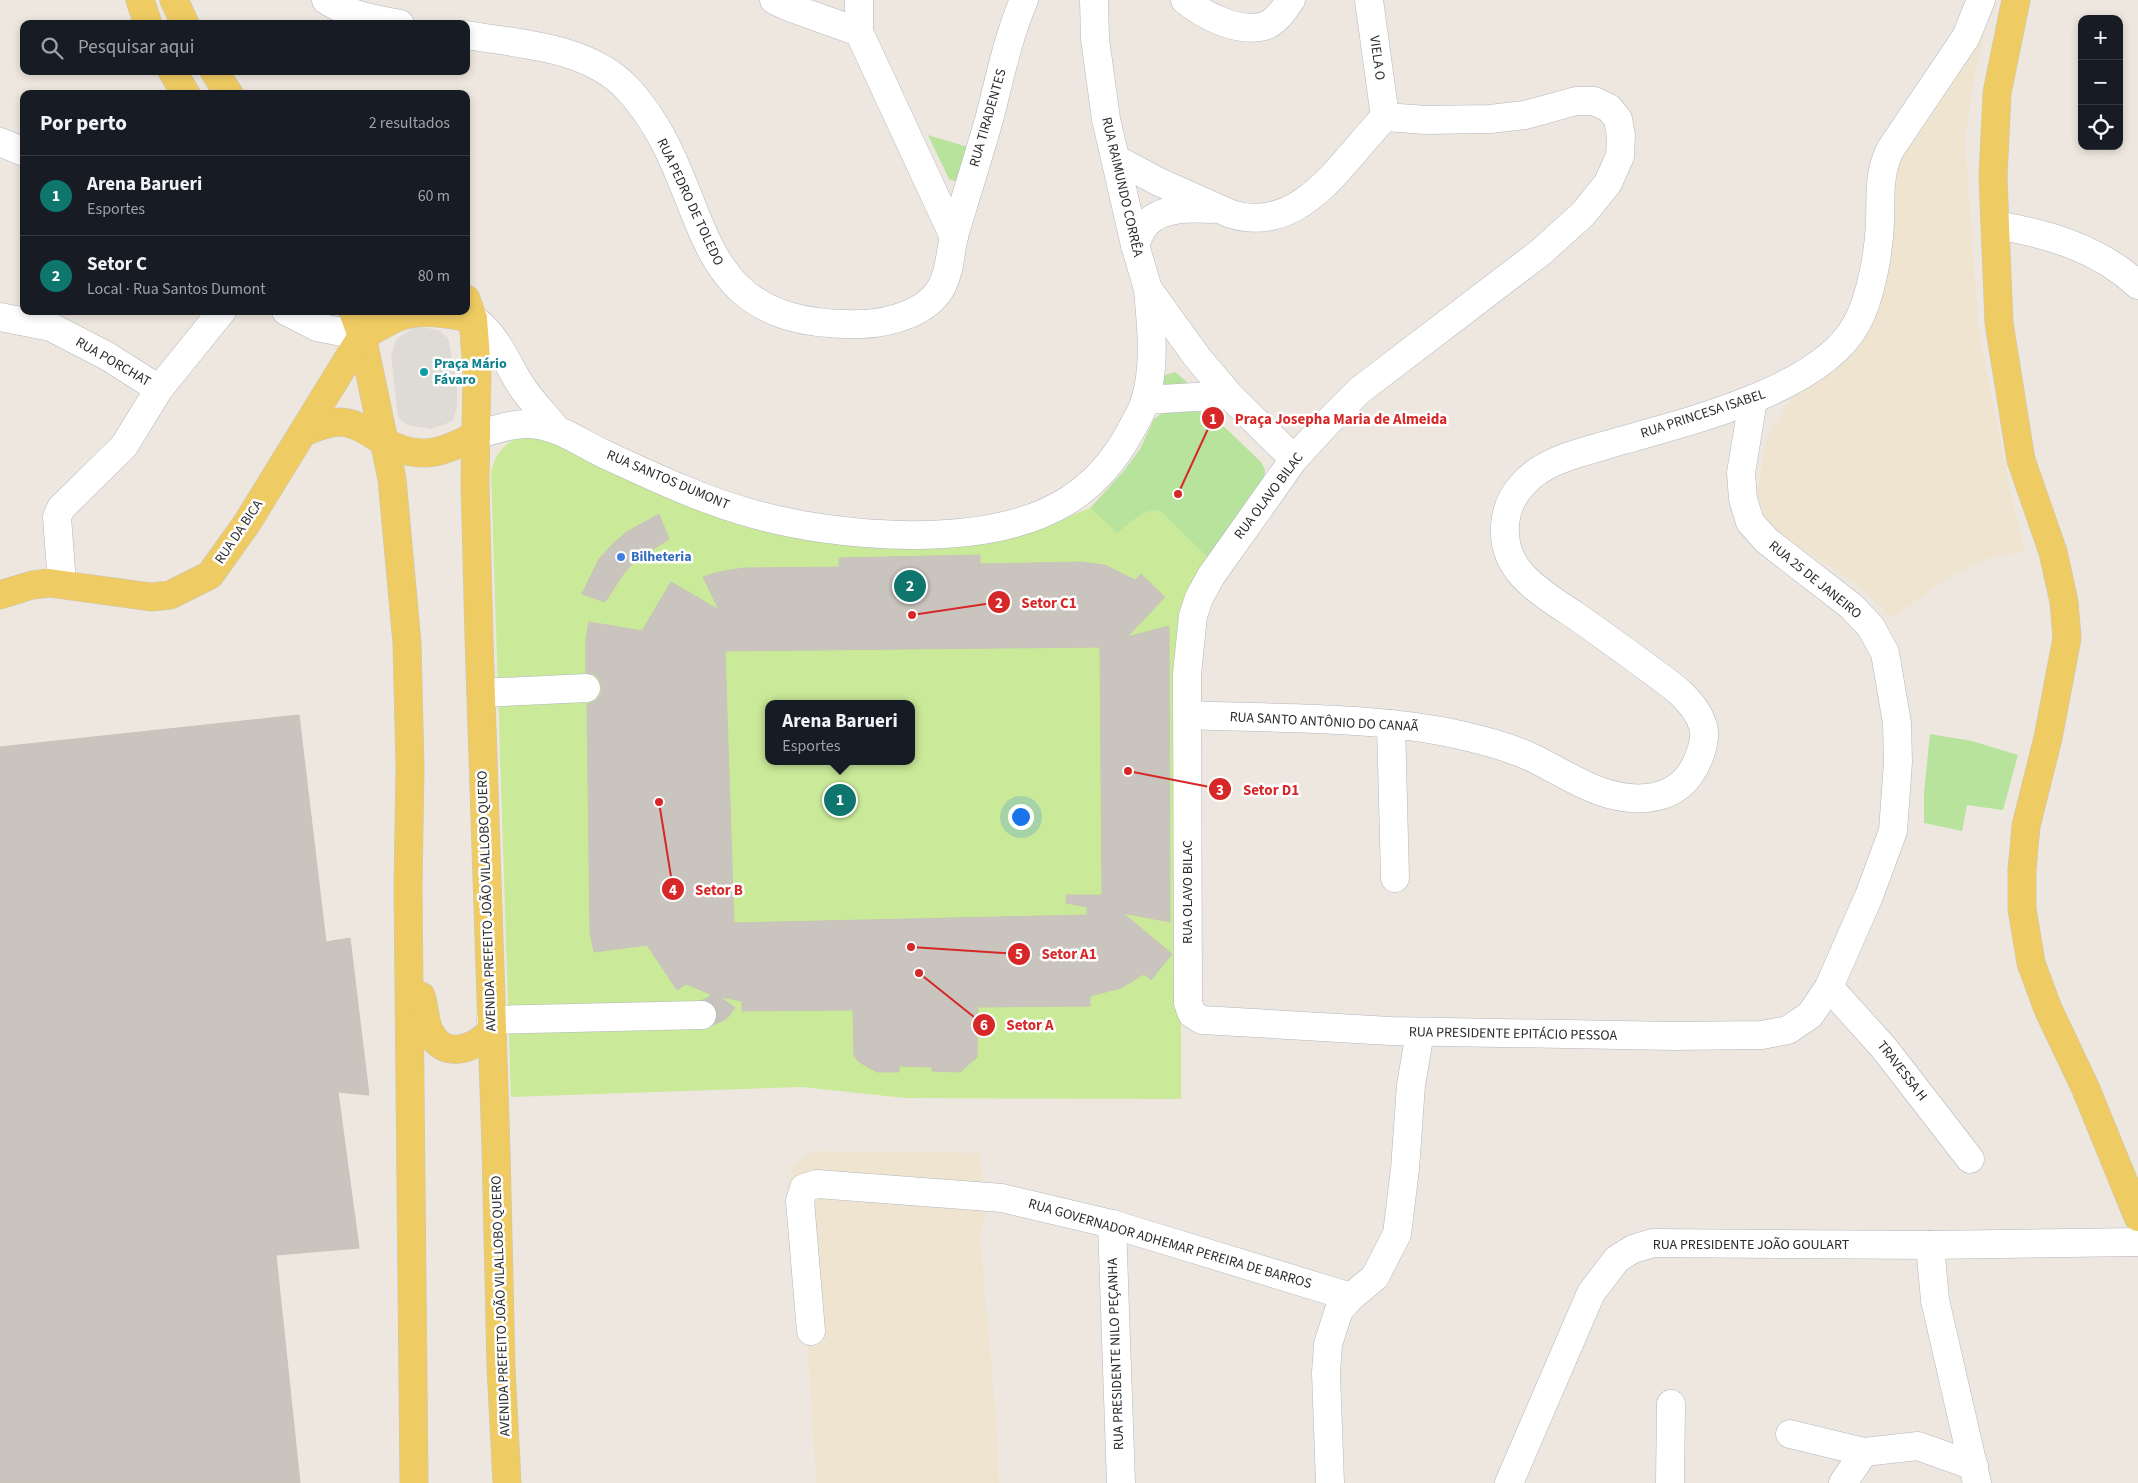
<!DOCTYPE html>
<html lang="pt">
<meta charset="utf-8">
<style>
:root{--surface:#171b24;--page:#20242c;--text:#f1f3f6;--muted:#9ea1a6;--line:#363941;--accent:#0f766e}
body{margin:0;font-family:"Source Sans 3",sans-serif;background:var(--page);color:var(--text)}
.controls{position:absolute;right:15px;top:15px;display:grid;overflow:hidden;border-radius:10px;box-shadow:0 2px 8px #0003}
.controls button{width:45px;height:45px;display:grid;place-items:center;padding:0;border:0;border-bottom:1px solid var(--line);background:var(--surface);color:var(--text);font:25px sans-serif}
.you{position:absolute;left:1020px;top:816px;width:18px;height:18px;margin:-12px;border:4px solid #fff;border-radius:50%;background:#1a73e8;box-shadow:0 0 0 8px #1a73e833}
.badge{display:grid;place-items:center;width:32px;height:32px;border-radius:50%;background:var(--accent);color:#fff;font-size:16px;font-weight:700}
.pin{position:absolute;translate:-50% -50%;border:2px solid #fff;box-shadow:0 1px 5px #0006}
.popup{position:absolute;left:765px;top:700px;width:150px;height:65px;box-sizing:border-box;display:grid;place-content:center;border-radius:10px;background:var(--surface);filter:drop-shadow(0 1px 4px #0005);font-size:16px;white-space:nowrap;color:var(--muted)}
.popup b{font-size:19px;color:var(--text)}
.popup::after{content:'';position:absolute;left:50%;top:100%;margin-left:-10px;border:10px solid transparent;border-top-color:var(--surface)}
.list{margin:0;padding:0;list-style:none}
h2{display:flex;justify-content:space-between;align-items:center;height:65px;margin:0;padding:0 20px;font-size:21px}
h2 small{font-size:16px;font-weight:400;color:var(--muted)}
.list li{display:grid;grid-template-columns:32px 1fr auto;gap:15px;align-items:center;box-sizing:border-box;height:80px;padding:0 20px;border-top:1px solid var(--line)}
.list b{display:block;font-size:19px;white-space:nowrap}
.list p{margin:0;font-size:16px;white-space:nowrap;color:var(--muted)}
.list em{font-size:16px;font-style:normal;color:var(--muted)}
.icon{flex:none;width:28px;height:28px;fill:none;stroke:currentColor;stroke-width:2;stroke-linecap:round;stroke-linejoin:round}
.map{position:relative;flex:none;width:2138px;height:1483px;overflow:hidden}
.search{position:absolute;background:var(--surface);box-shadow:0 2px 8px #0003;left:20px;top:20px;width:450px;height:55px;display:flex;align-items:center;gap:12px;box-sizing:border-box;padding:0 18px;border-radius:10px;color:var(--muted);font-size:19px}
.panel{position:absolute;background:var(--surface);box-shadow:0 2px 8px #0003;left:20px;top:90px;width:450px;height:225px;border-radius:10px}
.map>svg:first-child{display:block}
.education{fill:#efe4cf}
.green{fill:#b7e39d}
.pitch{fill:#caea99;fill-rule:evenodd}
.plaza{fill:#dedad6}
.building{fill:#c9c4be;stroke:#c9c3b9;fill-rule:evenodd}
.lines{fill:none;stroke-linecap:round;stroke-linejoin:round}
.minor-tunnel{stroke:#c7c2bb;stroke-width:28;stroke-dasharray:28 14;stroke-linecap:butt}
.minor-casing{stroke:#b2b6bf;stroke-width:29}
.major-casing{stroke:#c8c8c8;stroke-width:29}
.minor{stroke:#fff;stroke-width:28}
.major{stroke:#efcb63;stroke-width:28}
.culture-dot{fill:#0f9aa8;stroke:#fff;stroke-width:2}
.shop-dot{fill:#3f7fe0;stroke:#fff;stroke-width:2}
.labels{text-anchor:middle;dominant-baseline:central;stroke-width:5;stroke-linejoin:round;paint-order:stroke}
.street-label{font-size:14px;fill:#2c2c2c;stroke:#fff}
.culture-label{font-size:14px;font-weight:bold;fill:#0d838f;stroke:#fff;text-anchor:start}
.shop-label{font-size:14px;font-weight:bold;fill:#366cbe;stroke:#fff;text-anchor:start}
.leader{fill:none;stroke:#d62828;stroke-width:2}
.callout-dot{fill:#d62828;stroke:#fff;stroke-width:2}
.mark-label{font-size:15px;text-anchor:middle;font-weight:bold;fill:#fff}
.callout-label{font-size:15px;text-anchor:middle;font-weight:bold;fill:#d62828;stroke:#fff;stroke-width:5;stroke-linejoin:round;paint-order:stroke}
</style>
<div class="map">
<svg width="2138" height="1483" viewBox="0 0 2138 1483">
<rect width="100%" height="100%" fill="#eee7df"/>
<!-- education -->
<g class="education">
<polygon points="1985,28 1973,84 1965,142 1978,326 2010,490 2025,551 1989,558 1950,577 1892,618 1856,583 1807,551 1787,542 1770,527 1757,494 1766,440 1790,400 1822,371 1859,341 1881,302 1896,157 1978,32"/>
<polygon points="812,1151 979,1153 988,1205 980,1234 997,1431 999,1483 816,1483 807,1334 793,1193 789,1182 792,1167"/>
</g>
<!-- green -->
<g class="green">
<polygon points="928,135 968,147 957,182 949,179"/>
<polygon points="1175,372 1187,382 1186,391 1162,386 1163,376"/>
<path d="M1186 408 1213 416 1261 462 1265 470 1264 480 1208 558 1160 511C1143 508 1130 524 1117 534L1090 508 1123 472 1140 449 1154 419 1168 409Z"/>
<polygon points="1930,734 1972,741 2018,755 2003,810 1967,805 1962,831 1924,823 1924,792"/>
</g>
<!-- pitch -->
<path class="pitch" d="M533 432 692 500 989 540 1031 532 1090 508 1117 533 1143 513 1149 511H1161L1208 558 1200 571 1181 1014V1099L905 1098 802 1087 511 1097 491 472C497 447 510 439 533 432ZM769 704H911V761H769Z"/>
<!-- plaza -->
<polygon class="plaza" points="415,326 438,330 448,338 457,383 457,407 453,421 431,429 407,425 398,417 391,356 396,340"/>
<!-- building -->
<g class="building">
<polygon points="659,514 669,539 635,561 624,573 605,602 582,594 599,559 612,545 625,533"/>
<path d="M980 555V564L1081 562 1105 565 1135 580 1141 574 1165 597 1127 637 1169 626 1170 922 1123 913 1172 954 1151 980 1144 974 1121 988 1090 996V1006L978 1007 977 1057 960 1072 932 1071V1067L899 1066V1072H877L859 1062 854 1056 853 1010 742 1011V1001L715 996 686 984 677 990 647 945 594 952 590 933 587 704 595 701 600 696 602 688 599 679 594 674 586 673V640L589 622 642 631 671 582 719 610 703 577 719 572 744 568 839 567V558ZM1100 647 1102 895H1066V903L1087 907V915L734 923 725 651Z"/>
<polygon points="299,715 326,942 350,938 369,1095 338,1092 359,1248 276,1255 300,1483 0,1483 0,747"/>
</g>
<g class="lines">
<!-- minor-tunnel -->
<polyline class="minor-tunnel" points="702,1015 718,1008 725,998"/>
<!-- minor casing -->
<g class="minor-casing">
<g id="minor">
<path d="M326 0C348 15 374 19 400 24"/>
<polyline points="774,0 789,7 859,32"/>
<polyline points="859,0 859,32 954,237"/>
<polyline points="1094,0 1095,39 1106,119 1135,245 1148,289 1197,357 1229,395 1294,459"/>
<path d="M1185 0C1204 16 1242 35 1267 25 1278 20 1284 9 1291 0"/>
<polyline points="1369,0 1385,117"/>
<path d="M466 35C519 44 587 46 627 88 720 188 674 329 862 324 890 323 928 313 942 286 951 269 950 249 955 232 967 193 979 155 990 116 1000 77 1008 37 1024 0"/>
<polyline points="0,142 24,152"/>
<path d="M1116 159 1159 182 1231 214C1302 236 1343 159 1385 117L1426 120 1490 119 1525 115 1576 101H1594L1609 108 1618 119 1621 136 1620 156 1608 183 1583 214 1541 252 1360 390 1328 422 1294 459 1211 576 1199 598 1193 616 1187 674 1188 1003 1192 1014 1202 1020 1390 1031 1675 1036 1762 1035 1788 1030 1810 1015 1829 987 1869 896 1893 831 1898 762 1897 723 1885 653 1871 627 1851 606 1767 541 1750 522 1743 499 1741 473 1753 400"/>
<path d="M1996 225C2048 234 2098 248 2138 285"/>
<path d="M1135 245C1138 238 1141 229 1146 224 1162 207 1191 208 1212 209"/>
<polyline points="286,311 317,327 362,336"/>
<polyline points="0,317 51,327 107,356 159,389"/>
<path d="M473 319C499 336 507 366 524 390 534 404 546 416 556 429"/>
<polyline points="1145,400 1229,395"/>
<path d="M476 435C494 430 513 423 531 424 559 426 582 444 606 455 654 477 700 499 750 513 837 538 987 551 1067 501 1094 484 1115 460 1130 432 1135 422 1142 412 1145 401 1156 365 1151 326 1148 289"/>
<polyline points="62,583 57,517 61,508 124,446 159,389 222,311"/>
<polyline points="481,693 586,688"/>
<path d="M1188 715C1277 719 1374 716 1460 735 1487 741 1513 748 1537 760 1572 778 1606 802 1647 798 1668 796 1684 786 1694 768 1700 757 1707 738 1703 726 1695 700 1669 683 1648 668 1624 650 1600 633 1576 616 1558 604 1538 592 1523 576 1498 549 1499 509 1524 483 1544 461 1576 454 1603 446 1676 424 1819 394 1857 323 1871 297 1879 252 1880 222 1881 196 1878 175 1890 150L1966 37 1981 0"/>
<polyline points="1391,724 1395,878"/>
<polyline points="1829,987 1884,1048 1970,1159"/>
<polyline points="491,1020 702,1015"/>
<polyline points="1112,1224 1121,1483"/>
<polyline points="1930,1245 1935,1300 1977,1483"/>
<polyline points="811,1331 800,1201 804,1188 817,1184 1002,1198 1112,1224 1351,1297"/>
<polyline points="1790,1434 1864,1452 1918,1446 1974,1466"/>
<polyline points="1330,1483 1326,1373 1328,1344 1339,1310 1351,1297 1375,1277 1397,1234 1405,1169 1411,1085 1420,1032"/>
<polyline points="1509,1483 1591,1293 1617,1259 1633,1249 1653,1243 1930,1245 2138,1242"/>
<polyline points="1670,1483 1671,1404"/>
<polyline points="1843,1483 1864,1452"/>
</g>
</g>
<!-- major casing -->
<g class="major-casing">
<g id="major">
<polyline points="140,0 148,24"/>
<polyline points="174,0 185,24"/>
<polyline points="2016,0 1997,93 1993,177 1999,323 2021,460 2053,552 2064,602 2067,638 2048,738 2026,826 2022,870 2022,909 2031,963 2048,1009 2085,1087 2138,1217"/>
<polyline points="172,71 186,94"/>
<polyline points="214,71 229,94"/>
<polyline points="466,299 473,319 477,371 475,483 479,638 496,1149 501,1367 507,1483"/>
<polyline points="353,311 362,336 392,479 407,643 410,768 408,887 414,1483"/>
<path d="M362 336C374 330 385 323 396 318 420 308 449 314 473 319"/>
<path d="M304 432C316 427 329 422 341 422 356 423 368 432 380 439 416 462 442 454 476 435"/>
<polyline points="0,595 32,585 49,583 151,597 170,595 210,575 247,523 362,336"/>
<path d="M421 996C425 1007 424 1019 429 1030 442 1061 475 1050 492 1030"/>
</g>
</g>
<!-- minor -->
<use href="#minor" class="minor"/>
<!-- major -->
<use href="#major" class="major"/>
</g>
<!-- markers -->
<circle class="culture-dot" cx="424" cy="372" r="5"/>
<circle class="shop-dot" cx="621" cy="557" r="5"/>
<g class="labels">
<!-- street labels -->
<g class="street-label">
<text transform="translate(1377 58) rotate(82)">VIELA O</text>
<text transform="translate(988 118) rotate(-74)">RUA TIRADENTES</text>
<text transform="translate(1122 187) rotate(77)">RUA RAIMUNDO CORRÊA</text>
<text transform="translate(690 202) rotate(65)">RUA PEDRO DE TOLEDO</text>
<text transform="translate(113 362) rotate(30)">RUA PORCHAT</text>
<text transform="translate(1703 414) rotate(-18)">RUA PRINCESA ISABEL</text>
<text transform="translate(668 480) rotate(23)">RUA SANTOS DUMONT</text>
<text transform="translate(1269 496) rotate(-53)">RUA OLAVO BILAC</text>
<text transform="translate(239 532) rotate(-56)">RUA DA BICA</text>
<text transform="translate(1815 580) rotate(39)">RUA 25 DE JANEIRO</text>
<text transform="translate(1324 722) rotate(3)">RUA SANTO ANTÔNIO DO CANAÃ</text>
<text transform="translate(1188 892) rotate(-90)">RUA OLAVO BILAC</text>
<text transform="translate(487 901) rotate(-92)">AVENIDA PREFEITO JOÃO VILALLOBO QUERO</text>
<text transform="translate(1513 1034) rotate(1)">RUA PRESIDENTE EPITÁCIO PESSOA</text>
<text transform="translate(1902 1071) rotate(52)">TRAVESSA H</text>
<text transform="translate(1170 1244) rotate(16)">RUA GOVERNADOR ADHEMAR PEREIRA DE BARROS</text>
<text x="1751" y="1245">RUA PRESIDENTE JOÃO GOULART</text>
<text transform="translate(501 1306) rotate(-92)">AVENIDA PREFEITO JOÃO VILALLOBO QUERO</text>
<text transform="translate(1116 1354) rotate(-92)">RUA PRESIDENTE NILO PEÇANHA</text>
</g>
<!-- culture labels -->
<g class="culture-label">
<text x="434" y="364">Praça Mário<tspan x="434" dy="16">Fávaro</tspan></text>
</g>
<!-- shop labels -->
<g class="shop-label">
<text x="631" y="557">Bilheteria</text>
</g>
</g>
<!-- callouts -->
<path class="leader" d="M1178 494L1213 418M912 615L999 602M1128 771L1220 789M659 802L673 889M911 947L1019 954M919 973L984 1025"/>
<g class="callout-dot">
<circle cx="1178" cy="494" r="5"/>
<circle cx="912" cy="615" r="5"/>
<circle cx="1128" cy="771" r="5"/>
<circle cx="659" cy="802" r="5"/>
<circle cx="911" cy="947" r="5"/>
<circle cx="919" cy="973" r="5"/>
<circle cx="1213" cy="418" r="12"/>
<circle cx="999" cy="602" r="12"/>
<circle cx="1220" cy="789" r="12"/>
<circle cx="673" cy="889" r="12"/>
<circle cx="1019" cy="954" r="12"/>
<circle cx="984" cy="1025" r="12"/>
</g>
<g class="mark-label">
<text x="1213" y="424">1</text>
<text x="999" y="608">2</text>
<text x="1220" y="795">3</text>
<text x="673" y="895">4</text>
<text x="1019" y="959">5</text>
<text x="984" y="1030">6</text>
</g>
<g class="callout-label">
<text x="1341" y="424">Praça Josepha Maria de Almeida</text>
<text x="1049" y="608">Setor C1</text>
<text x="1271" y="795">Setor D1</text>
<text x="719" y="895">Setor B</text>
<text x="1069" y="959">Setor A1</text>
<text x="1030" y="1030">Setor A</text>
</g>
</svg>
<div class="controls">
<button>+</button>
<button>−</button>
<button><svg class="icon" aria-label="locate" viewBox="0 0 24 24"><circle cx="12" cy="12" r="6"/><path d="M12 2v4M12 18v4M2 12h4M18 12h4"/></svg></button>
</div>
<div class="you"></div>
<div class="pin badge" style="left:840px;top:800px">1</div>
<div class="popup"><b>Arena Barueri</b>Esportes</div>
<div class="pin badge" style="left:910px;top:586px">2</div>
<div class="search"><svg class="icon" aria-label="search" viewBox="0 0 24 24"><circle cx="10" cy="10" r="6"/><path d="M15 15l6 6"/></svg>Pesquisar aqui</div>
<section class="panel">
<h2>Por perto<small>2 resultados</small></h2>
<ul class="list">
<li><span class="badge">1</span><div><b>Arena Barueri</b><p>Esportes</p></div><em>60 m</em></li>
<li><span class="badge">2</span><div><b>Setor C</b><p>Local · Rua Santos Dumont</p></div><em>80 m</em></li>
</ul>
</section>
</div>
